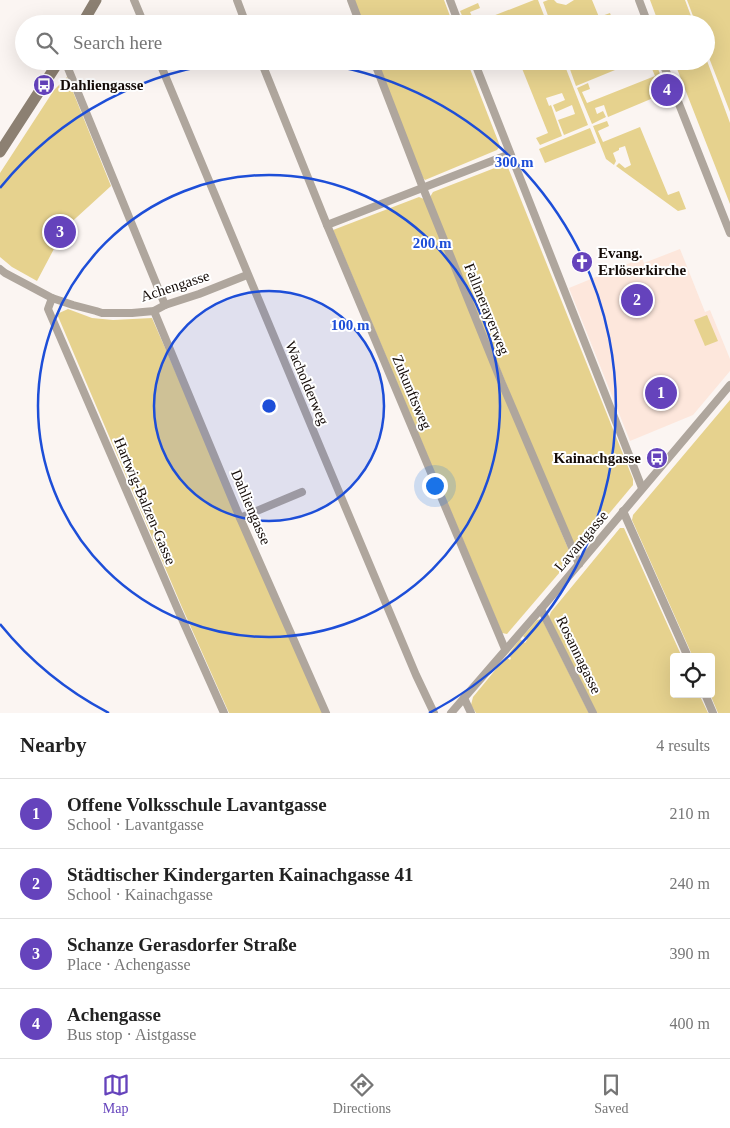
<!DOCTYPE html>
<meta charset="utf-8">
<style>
:root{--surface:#fff;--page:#f6f6f6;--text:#222;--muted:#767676;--line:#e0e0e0;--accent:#6543bc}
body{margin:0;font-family:Georgia,serif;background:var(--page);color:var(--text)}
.controls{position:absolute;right:15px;bottom:15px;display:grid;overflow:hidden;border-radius:5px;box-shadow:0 5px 20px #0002}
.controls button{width:45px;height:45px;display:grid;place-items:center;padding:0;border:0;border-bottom:1px solid var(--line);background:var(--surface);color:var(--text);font:25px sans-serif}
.you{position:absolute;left:434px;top:485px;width:18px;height:18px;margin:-12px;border:4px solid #fff;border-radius:50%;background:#1a73e8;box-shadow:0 0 0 8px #1a73e833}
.badge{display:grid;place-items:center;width:32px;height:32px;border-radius:50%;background:var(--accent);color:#fff;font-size:16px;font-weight:700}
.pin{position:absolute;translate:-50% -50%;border:2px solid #fff;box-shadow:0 1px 5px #0006}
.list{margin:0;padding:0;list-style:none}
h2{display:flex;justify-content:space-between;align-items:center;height:65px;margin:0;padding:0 20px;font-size:21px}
h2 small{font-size:16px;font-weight:400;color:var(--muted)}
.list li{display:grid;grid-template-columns:32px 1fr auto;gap:15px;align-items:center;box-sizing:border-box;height:70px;padding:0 20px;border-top:1px solid var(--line)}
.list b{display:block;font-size:19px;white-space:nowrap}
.list p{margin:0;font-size:16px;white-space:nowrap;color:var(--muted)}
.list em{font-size:16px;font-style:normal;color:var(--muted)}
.icon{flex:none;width:28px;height:28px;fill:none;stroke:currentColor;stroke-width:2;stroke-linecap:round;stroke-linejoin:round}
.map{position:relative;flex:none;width:730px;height:713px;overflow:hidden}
.search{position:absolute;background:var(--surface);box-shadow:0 5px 20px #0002;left:15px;right:15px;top:15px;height:55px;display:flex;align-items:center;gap:12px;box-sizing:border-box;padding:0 18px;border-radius:28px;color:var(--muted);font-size:19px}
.sheet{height:345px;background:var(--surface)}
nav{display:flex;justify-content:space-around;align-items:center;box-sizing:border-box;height:70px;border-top:1px solid var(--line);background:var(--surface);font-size:14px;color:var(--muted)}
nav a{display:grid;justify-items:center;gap:2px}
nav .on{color:var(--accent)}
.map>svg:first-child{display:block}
.built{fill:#fde7dc}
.green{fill:#e6d28e}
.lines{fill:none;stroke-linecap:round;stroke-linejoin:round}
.street{stroke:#afa69d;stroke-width:8}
.secondary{stroke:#8c8072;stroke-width:11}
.ring{fill:none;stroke:#1d4ed8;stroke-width:2.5}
.labels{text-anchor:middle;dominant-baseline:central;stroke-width:4;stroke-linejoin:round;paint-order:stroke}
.poi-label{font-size:15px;font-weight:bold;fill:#140b07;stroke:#fff;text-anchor:start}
.street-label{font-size:15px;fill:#140b07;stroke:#fff}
.centre{fill:#1d4ed8;stroke:#fff;stroke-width:2.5}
.ring-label{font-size:15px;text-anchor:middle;font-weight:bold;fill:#1d4ed8;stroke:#fff;stroke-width:4;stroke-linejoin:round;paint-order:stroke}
</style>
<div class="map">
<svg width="730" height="713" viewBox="0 0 730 713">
<rect width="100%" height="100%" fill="#fbf5f2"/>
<!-- built -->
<polygon class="built" points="680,249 705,312 710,310 730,359 730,371 693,415 630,441 569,288 642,258 644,263"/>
<!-- green -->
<g class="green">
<polygon points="351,0 444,0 453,24 360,24"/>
<polygon points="534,0 538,0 545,18 532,24 466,24 460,11 478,3 480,8 470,12 475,23"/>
<polygon points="548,0 554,0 557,3 566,5 574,0 592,0 599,17 610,13 614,24 551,24 543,2"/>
<polygon points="650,0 685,0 694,24 659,24"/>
<polygon points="687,0 730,0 730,112 706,50 706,24 696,24"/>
<polygon points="706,58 730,123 730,204 674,61 706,61"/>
<polygon points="376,61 467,61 500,146 497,150 425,180 423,178"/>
<polygon points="519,61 563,61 588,125 564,135 558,120 575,114 572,105 556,112 553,105 565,100 562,93 546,98 549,106 551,105 562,136 540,145 536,138 548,133"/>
<polygon points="567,61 570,61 572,65 582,61 637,61 576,86"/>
<polygon points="644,61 655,61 667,92 666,93 662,86 655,88 658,96 608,117 604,105 595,108 597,114 603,111 606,117 592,124 577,88 588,83 590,89 582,92 587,103 655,76 650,64 643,67 641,63"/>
<polygon points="67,77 111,186 65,228 37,281 12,267 0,257 0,173 54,90"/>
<polygon points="607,121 609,126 598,131 603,142 640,127 668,195 679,191 686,209 678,211 616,166 619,163 625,168 631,165 625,146 619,148 619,150 613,153 616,161 614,165 606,159 593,126"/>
<polygon points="590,128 596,143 545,163 539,149"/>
<polygon points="505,164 507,165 633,479 633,485 577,552 518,413 430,197 433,192"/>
<polygon points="419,197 424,199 572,558 507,634 502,633 333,230"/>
<polygon points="68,309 92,318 113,320 152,318 324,713 229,713 181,605 57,314"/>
<polygon points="707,315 718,341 705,346 694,320"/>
<polygon points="730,400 730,713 718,713 710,694 711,694 711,657 693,657 632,520 633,515"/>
<polygon points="620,528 624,528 682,657 674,657 674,694 699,694 708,713 596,713 549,617 551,612"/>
<polygon points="541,619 543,621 589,713 476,713 471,705 473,697 506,657 510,660 511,658 508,655 520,639 525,643 527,640 523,636 537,620"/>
</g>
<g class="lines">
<!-- street -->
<g class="street">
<polyline points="134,0 144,24"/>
<polyline points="237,0 246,24"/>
<polyline points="351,0 360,24"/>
<polyline points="450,0 459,24"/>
<polyline points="639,0 648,24"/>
<polyline points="65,61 165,305"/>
<polyline points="159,61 323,454 416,675 434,713"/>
<polyline points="261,61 327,225 505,649"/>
<polyline points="374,61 423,188 501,381 579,564"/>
<polyline points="474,61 642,488"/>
<polyline points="662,61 730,233"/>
<polyline points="327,225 510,154"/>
<polyline points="0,269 5,273 52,298 73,305 96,311 102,313 132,313 154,311 165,305 199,294 247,275"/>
<polyline points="52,298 48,309 178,610 224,713"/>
<polyline points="154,311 240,518 326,713"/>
<polyline points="623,511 688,657"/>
<polyline points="240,518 302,492"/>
<polyline points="541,609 593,713"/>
<polyline points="705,694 713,713"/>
<polyline points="464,698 471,713"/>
<polyline points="451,713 541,609 730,385"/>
</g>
<!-- secondary -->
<g class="secondary">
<polyline points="82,24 96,0"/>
<polyline points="0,152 59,61"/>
</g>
</g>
<!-- distance rings -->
<circle cx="269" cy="406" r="115" fill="#1d4ed8" fill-opacity=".12"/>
<g class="ring">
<circle cx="269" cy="406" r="115"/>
<circle cx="269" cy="406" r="231"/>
<path d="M109 713A346 346 0 0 1 0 624M0 188A346 346 0 0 1 239 61M299 61A346 346 0 0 1 429 713"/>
</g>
<!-- icons -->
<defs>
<g id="bus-disc" transform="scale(1.125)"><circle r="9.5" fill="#6543bc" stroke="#fff"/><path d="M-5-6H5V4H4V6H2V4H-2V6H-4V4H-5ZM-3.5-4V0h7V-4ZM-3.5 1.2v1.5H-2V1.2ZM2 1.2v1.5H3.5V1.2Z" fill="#fff"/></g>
<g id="church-disc" transform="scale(1.125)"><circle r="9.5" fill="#6543bc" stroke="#fff"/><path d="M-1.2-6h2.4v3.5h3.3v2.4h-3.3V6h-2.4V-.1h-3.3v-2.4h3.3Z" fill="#fff"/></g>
</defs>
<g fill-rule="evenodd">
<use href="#bus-disc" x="44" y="85"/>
<use href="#church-disc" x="582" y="262"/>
<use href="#bus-disc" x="657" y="458"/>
</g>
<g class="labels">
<!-- poi labels -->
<g class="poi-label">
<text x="60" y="85">Dahliengasse</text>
<text x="598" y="253">Evang.<tspan x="598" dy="17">Erlöserkirche</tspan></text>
<text x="641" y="458" text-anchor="end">Kainachgasse</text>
</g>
<!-- street labels -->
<g class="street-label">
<text transform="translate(175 286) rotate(-18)">Achengasse</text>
<text transform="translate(487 309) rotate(68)">Fallmerayerweg</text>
<text transform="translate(307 383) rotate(67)">Wacholderweg</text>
<text transform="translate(412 392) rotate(67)">Zukunftsweg</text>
<text transform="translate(145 501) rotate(67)">Hartwig-Balzen-Gasse</text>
<text transform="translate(251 507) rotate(67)">Dahliengasse</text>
<text transform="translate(581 541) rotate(-50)">Lavantgasse</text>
<text transform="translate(579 655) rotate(64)">Rosannagasse</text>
</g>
</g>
<circle cx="269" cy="406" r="8" class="centre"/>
<g class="ring-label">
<text x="514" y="167">300 m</text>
<text x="432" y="248">200 m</text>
<text x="350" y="330">100 m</text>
</g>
</svg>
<div class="controls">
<button><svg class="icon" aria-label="locate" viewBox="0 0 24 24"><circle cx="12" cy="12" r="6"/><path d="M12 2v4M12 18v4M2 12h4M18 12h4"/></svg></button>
</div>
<div class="you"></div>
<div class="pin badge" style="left:661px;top:393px">1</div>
<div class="pin badge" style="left:637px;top:300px">2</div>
<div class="pin badge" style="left:60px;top:232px">3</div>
<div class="pin badge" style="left:667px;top:90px">4</div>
<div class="search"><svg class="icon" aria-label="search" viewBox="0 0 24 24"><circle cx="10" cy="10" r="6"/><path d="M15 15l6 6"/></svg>Search here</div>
</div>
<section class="sheet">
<h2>Nearby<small>4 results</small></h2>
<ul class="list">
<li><span class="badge">1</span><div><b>Offene Volksschule Lavantgasse</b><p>School · Lavantgasse</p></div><em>210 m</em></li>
<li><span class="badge">2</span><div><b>Städtischer Kindergarten Kainachgasse 41</b><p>School · Kainachgasse</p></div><em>240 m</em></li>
<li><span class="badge">3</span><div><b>Schanze Gerasdorfer Straße</b><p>Place · Achengasse</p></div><em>390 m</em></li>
<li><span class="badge">4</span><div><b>Achengasse</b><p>Bus stop · Aistgasse</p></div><em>400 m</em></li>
</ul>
</section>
<nav>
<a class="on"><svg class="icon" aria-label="map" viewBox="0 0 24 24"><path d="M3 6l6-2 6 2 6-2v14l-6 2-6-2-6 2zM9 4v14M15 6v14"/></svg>Map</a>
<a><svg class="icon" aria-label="directions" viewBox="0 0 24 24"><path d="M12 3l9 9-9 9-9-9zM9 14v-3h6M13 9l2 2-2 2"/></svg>Directions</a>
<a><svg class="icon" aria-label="saved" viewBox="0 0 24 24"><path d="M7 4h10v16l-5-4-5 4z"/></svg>Saved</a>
</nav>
